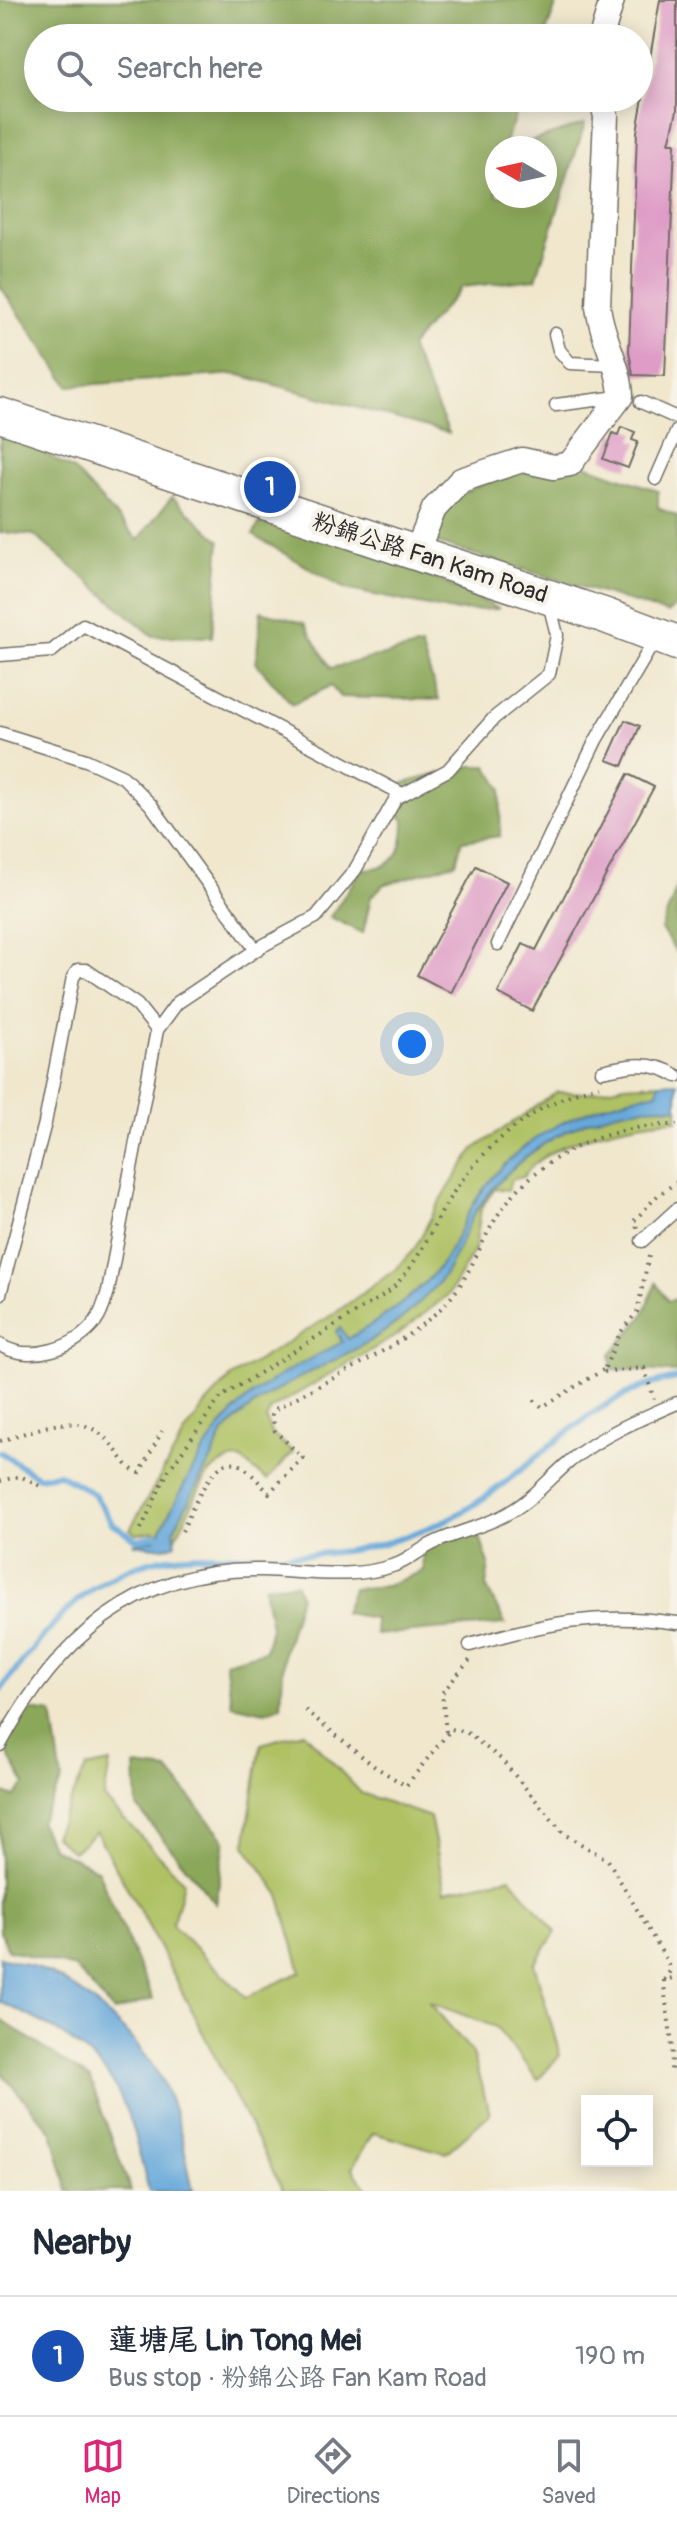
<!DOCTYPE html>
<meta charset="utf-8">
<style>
:root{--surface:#fff;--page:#f6f6f7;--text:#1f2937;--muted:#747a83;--line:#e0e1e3;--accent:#db2777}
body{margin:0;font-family:Pangolin,"LXGW WenKai TC",sans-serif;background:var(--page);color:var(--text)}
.controls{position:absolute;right:24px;bottom:24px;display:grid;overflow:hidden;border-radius:0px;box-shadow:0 4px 20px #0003}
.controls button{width:72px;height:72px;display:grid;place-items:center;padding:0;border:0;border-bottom:2px solid var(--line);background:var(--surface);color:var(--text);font:40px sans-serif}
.compass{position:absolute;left:485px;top:136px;width:72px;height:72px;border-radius:50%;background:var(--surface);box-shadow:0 4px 20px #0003;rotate:279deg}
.you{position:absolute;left:412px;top:1044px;width:28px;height:28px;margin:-20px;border:6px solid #fff;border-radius:50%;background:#1a73e8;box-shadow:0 0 0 12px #1a73e833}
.badge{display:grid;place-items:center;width:52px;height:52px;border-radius:50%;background:var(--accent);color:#fff;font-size:26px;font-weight:700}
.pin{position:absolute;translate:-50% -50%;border:4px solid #fff;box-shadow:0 2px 8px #0006}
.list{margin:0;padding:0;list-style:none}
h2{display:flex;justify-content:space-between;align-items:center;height:104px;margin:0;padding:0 32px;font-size:34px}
h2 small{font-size:26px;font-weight:400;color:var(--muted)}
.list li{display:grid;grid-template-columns:52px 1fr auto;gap:24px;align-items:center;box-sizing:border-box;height:120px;padding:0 32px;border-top:2px solid var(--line)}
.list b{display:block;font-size:30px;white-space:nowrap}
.list p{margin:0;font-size:26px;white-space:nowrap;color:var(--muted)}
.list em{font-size:26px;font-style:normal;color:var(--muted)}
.icon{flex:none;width:44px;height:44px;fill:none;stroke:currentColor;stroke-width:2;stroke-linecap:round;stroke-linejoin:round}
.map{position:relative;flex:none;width:677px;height:2191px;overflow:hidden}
.search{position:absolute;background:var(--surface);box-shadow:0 4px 20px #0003;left:24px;right:24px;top:24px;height:88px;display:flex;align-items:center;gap:20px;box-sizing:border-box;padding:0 28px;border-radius:44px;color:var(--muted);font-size:30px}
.sheet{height:224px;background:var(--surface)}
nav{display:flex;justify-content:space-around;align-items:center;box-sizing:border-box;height:112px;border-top:2px solid var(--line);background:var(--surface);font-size:22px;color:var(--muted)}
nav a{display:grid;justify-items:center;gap:4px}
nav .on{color:var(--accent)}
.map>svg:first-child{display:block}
.green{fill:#afc164;stroke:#6d7648;stroke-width:2}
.forest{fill:#8ba75a;stroke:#5b6942;stroke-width:2}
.water{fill:#66a8da;stroke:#486a82;stroke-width:2}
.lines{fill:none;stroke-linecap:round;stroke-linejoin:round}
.stream{stroke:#66a8da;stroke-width:6}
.building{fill:#de9cc6}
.service-casing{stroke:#706d64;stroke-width:15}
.minor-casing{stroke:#706d64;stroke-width:27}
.secondary-casing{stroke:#706d64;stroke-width:37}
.path{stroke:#706d64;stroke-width:4;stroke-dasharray:2 6;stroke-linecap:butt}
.service{stroke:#fff;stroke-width:12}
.minor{stroke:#fff;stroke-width:24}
.secondary{stroke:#fff;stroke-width:34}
.labels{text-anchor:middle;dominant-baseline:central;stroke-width:8;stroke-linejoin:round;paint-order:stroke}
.street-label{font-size:24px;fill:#2b2b2b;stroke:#f7f3e8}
</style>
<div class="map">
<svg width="677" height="2191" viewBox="0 0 677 2191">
<rect width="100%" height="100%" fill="#f7f3e8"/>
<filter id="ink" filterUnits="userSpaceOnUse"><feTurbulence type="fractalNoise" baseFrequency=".0125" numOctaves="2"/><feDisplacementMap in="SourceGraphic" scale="16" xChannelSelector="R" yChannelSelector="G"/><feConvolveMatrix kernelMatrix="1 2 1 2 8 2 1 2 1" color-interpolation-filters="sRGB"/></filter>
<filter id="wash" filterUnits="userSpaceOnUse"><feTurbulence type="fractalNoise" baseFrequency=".006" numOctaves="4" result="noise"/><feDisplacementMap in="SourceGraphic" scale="32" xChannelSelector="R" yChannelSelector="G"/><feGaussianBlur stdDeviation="1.8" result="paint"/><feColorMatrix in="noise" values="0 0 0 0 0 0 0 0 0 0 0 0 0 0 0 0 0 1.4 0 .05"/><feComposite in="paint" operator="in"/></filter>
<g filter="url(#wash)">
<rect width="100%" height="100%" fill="#f0e7cd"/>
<!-- green -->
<g class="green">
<path d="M659 1083 658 1092 665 1106 677 1108V1120C634 1121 547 1140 523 1177L511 1180 508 1190 495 1189 481 1208 475 1249 449 1294 397 1335 271 1409 266 1419 271 1433 293 1452 267 1480 240 1459C198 1460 195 1512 173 1540L155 1531 136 1534 130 1529 186 1431 206 1404 231 1377 335 1313 396 1269 415 1248 437 1206 474 1149 557 1092 587 1093 625 1085Z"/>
<polygon points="304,1732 361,1793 430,1817 445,1891 510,1877 556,1932 534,1964 560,2055 538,2080 496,2027 429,2002 471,2051 490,2114 446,2153 373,2133 352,2168 369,2191 283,2191 150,1929 96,1832 73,1852 54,1836 86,1768 110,1763 104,1798 184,1882 172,1925 246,1997 301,1972 279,1894 245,1845 261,1744"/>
</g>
<!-- forest -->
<g class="forest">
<polygon points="0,0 558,0 544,38 38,38 38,98 522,98 503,148 497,148 497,196 545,196 545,148 510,148 585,123 536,279 462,287 410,347 449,433 236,374 69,386 0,286"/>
<polygon points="0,427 75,471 138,540 172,497 220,541 212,637 153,636 34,535 0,532"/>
<polygon points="580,463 658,491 658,508 677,516 677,605 667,613 427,540 459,494 521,469"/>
<polygon points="264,515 400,562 499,609 453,611 345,589 253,535"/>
<polygon points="261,611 304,623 331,668 421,646 439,700 340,697 331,686 292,704 256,663"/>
<path d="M469 766H487L501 788 500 836 462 841 456 863 383 885 371 897 363 933 330 917 362 869C397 869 404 851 404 820L397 813 404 783Z"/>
<polygon points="677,887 677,953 661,929"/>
<polygon points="656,1283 668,1301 677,1299 677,1372 612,1369 611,1354 643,1316"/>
<polygon points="475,1523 489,1564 486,1586 505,1624 376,1635 374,1618 344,1613 353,1589 386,1586 423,1571 422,1541"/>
<polygon points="296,1583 300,1596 284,1653 281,1706 265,1712 232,1705 225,1662 265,1651 271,1627 264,1586"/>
<polygon points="30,1710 52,1713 62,1780 40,1822 52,1848 97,1869 153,1999 114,2012 75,1968 8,1950 0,1932 0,1792 15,1797 25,1784 0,1740 0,1727"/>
<polygon points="135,1766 168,1770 225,1840 216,1904 137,1807"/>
<polygon points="0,2019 90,2079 131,2191 68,2191 52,2132 0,2071"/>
</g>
<!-- water -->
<g class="water">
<path d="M677 1082V1108C601 1101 524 1144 480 1205 466 1224 461 1246 450 1265 440 1285 422 1300 406 1315 351 1363 272 1377 224 1433 218 1439 217 1448 214 1455 200 1480 186 1504 174 1530L176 1544 164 1548 133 1544 156 1539C182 1490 204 1437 246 1400 274 1375 310 1360 342 1342L336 1331 340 1328 348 1339C381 1319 409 1301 435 1272 452 1252 461 1225 474 1203 516 1136 582 1106 657 1092L659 1083Z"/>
<path d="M0 1957C14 1961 29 1964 42 1970 86 1988 141 2041 163 2083 180 2117 185 2154 193 2191H149C139 2156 133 2117 114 2085 92 2046 39 2019 0 2002Z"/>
</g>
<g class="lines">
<!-- stream -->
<g class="stream">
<polyline points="0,1452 38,1477 59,1474 94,1494 112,1523 137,1540 157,1535 162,1538"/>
<path d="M0 1691C33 1648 69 1596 120 1573 165 1551 207 1555 256 1556 301 1556 352 1554 395 1540 423 1531 453 1519 478 1502 542 1460 596 1391 677 1378"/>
</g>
</g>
<g id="blocks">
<!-- building -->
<g class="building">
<polygon points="660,0 677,0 677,111 669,143 675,143 665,376 633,375 629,351 637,132"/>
<polygon points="621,427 635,432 632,440 638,442 628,468 603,459 613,433 618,435"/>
<polygon points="625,720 640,726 623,766 607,760"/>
<polygon points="628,774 654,787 532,1011 498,993 523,944 536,950"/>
<polygon points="476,866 507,882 451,993 417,975"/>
</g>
</g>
</g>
<g filter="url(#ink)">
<use href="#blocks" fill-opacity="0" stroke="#706d64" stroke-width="2"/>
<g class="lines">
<!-- service casing -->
<g class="service-casing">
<g id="service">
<polyline points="555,334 559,350 570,363 613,365"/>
<polyline points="641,402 677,418"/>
<polyline points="556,405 618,397"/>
<polyline points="656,479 677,431"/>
<polyline points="0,655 52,651 83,625 402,794"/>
<polyline points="0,733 86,760 123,777 151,805 256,950"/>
<polyline points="498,944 596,740 656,638"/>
<path d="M602 1071C629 1065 652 1060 677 1076"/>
<polyline points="642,1241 677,1209"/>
<polyline points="0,1294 45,1123 73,977 78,970 86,970 137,1005 157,1030"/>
<path d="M0 1345C29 1363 76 1349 96 1321 102 1313 105 1301 108 1291L157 1030 177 1003 262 946 316 917 355 870 396 798 448 770 494 718 549 674 557 635 549 603"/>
<path d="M470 1645C545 1623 598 1612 677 1623"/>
<path d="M0 1745C57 1640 135 1567 262 1570 304 1571 354 1580 395 1565 408 1561 419 1550 432 1544 457 1531 486 1527 510 1512 533 1499 550 1478 570 1461 602 1435 640 1419 677 1403"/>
</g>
</g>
<!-- minor casing -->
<g class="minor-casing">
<g id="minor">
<polyline points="601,38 612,0"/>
<path d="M416 553 434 509 461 480 522 460 554 467 570 464 621 396C620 365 601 337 598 306L606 116 601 98"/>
</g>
</g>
<!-- secondary casing -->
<g class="secondary-casing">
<polyline id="secondary" points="0,415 606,616 677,643"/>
</g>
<!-- path -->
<g class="path">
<polyline points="637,1228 634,1221 658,1195 677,1182"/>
<polyline points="649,1256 637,1312 620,1333 603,1372 644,1368 654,1399"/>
<polyline points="534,1400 542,1407 603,1370"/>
<path d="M0 1441C43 1429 82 1405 114 1448 122 1458 128 1470 140 1473L162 1431"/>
<polyline points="0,1481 20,1476 44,1488"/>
<path d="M141 1529 168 1471 221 1397 390 1291C422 1259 430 1229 453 1193 486 1143 540 1099 599 1086"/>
<path d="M182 1531C191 1513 215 1447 242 1466 252 1473 261 1485 269 1493L303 1458 275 1431 272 1414 277 1408C330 1378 405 1347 447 1302 469 1278 479 1246 496 1218 534 1157 606 1124 677 1125"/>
<polyline points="305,1710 374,1766 406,1786 451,1729 466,1732 501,1759 564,1834 608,1860 667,1961 670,1971 664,1980 677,1977"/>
<polyline points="446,1732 442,1693 470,1660"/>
<path d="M664 1980C665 2012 675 2036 671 2070"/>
</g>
<!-- service -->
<use href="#service" class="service"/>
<!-- minor -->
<use href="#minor" class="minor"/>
<!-- secondary -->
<use href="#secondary" class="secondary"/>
</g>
</g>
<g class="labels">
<!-- street labels -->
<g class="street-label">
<text transform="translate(430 558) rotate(18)">粉錦公路 Fan Kam Road</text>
</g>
</g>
</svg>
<div class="controls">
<button><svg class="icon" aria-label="locate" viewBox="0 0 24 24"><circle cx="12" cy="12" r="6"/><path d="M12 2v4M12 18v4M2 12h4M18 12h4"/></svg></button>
</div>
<svg class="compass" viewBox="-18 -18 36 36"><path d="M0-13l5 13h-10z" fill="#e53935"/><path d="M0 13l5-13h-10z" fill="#747a83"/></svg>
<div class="you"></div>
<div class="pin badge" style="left:270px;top:487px;background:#1a4fb4">1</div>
<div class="search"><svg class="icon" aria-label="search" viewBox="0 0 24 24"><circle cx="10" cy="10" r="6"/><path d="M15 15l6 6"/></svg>Search here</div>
</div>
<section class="sheet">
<h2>Nearby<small></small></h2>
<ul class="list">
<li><span class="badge" style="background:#1a4fb4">1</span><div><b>蓮塘尾 Lin Tong Mei</b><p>Bus stop · 粉錦公路 Fan Kam Road</p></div><em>190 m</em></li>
</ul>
</section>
<nav>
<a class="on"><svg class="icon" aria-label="map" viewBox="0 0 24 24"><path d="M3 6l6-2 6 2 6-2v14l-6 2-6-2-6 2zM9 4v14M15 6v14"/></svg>Map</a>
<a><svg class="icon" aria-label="directions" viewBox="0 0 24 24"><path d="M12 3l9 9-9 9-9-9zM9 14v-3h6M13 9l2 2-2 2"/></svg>Directions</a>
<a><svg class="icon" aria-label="saved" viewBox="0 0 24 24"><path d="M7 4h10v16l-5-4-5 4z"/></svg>Saved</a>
</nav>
